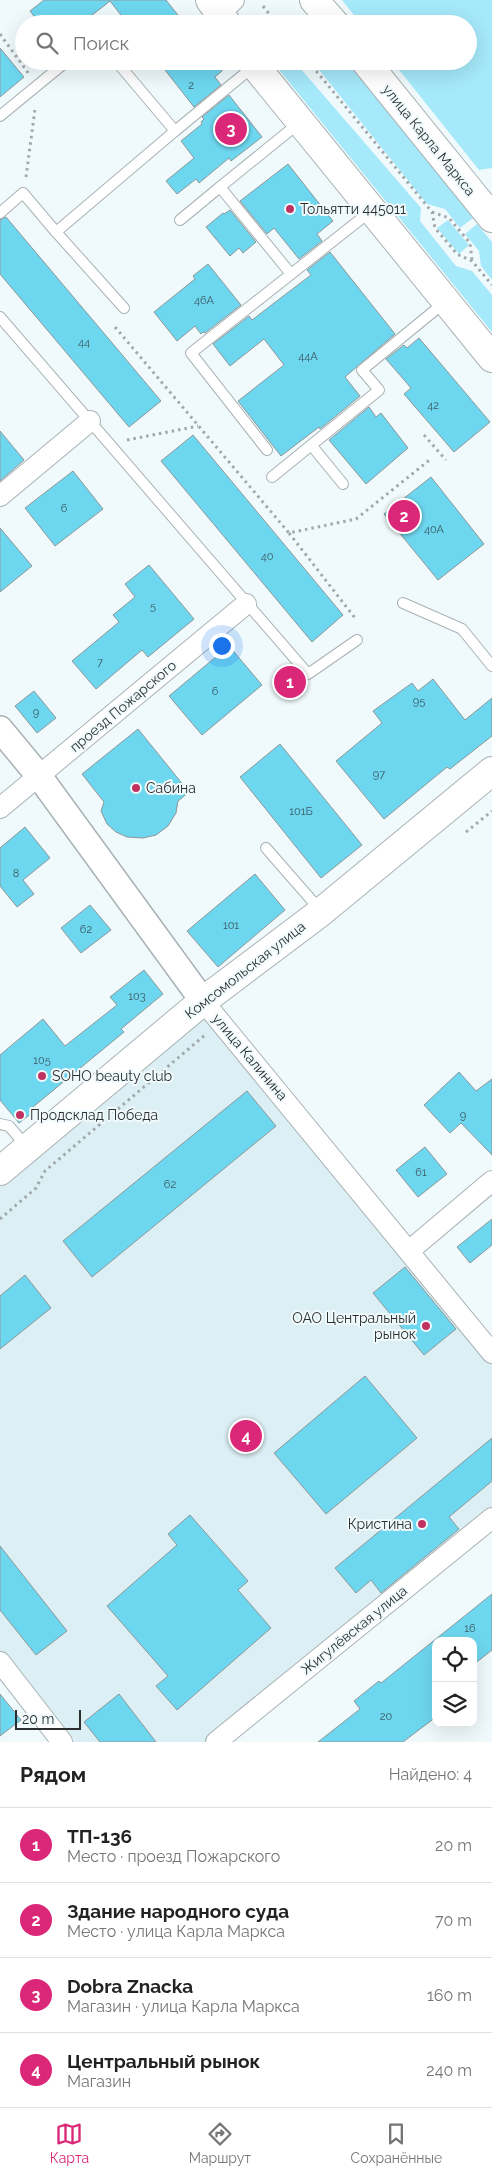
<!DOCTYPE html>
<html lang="ru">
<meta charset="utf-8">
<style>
:root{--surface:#fff;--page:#f6f6f6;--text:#222;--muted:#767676;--line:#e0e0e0;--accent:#db2777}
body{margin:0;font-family:Raleway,sans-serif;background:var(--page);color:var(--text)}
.controls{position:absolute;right:15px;bottom:15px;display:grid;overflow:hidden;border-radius:10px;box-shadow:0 5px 20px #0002}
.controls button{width:45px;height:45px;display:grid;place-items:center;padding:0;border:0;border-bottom:1px solid var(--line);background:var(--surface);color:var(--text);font:25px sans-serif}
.scale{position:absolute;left:15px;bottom:12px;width:66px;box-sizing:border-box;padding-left:5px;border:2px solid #2b2f30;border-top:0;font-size:14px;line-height:18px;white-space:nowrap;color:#2b2f30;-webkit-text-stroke:4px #f0fafc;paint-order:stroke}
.you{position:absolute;left:221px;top:645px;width:18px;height:18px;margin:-12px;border:4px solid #fff;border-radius:50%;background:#1a73e8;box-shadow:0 0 0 8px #1a73e833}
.badge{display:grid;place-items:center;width:32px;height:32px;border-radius:50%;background:var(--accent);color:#fff;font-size:16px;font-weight:700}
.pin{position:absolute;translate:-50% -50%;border:2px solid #fff;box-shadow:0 1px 5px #0006}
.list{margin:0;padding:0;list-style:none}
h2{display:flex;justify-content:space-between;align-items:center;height:65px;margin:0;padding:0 20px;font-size:21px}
h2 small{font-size:16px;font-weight:400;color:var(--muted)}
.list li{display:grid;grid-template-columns:32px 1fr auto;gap:15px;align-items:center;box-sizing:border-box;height:75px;padding:0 20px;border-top:1px solid var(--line)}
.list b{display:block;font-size:19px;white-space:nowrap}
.list p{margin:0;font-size:16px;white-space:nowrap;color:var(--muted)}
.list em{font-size:16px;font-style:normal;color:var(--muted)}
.icon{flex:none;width:28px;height:28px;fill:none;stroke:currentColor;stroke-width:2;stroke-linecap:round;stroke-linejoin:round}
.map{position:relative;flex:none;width:492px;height:1742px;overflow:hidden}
.search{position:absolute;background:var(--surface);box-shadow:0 5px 20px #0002;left:15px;right:15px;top:15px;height:55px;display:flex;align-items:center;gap:12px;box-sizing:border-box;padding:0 18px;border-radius:28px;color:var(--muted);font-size:19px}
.sheet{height:365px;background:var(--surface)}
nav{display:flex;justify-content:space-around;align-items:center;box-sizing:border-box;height:70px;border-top:1px solid var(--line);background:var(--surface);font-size:14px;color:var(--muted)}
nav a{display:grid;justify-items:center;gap:2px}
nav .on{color:var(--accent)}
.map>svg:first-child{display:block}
.built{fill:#dceff4}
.green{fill:#a5e9fa}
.building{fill:#6ed7f0;stroke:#8e9799}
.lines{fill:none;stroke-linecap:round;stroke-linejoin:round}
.service-casing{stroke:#a9b2b5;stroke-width:12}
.minor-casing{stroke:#a9b2b5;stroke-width:22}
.tertiary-casing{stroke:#a9b2b5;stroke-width:28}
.secondary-casing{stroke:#a9b2b5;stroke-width:30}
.primary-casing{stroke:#a9b2b5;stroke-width:30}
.path{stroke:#a1a8aa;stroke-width:3;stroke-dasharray:2.5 4;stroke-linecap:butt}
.service{stroke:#fff;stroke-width:10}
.minor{stroke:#fff;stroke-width:20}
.tertiary{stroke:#fff;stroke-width:25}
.secondary{stroke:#fff;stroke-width:28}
.primary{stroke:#fff;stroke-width:28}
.poi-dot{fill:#c03261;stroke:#f0fafc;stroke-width:2}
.labels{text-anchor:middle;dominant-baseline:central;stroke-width:4;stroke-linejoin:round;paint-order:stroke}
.number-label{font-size:11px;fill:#3c5960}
.street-label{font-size:14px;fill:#2b2f30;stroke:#f0fafc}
.poi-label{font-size:14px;fill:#2b2f30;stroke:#f0fafc;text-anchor:start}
</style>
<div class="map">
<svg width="492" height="1742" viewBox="0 0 492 1742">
<rect width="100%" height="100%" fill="#f0fafc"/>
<!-- built -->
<polygon class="built" points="203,1011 492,1363 492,1510 207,1742 72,1742 0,1652 0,1180"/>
<!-- green -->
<g class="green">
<polygon points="342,0 492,0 492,168 479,170 392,61 468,61 468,24 361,24"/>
<polygon points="272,61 294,61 421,208 420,221 456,266 472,271 492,295 492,332"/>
<polygon points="312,61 346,61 473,218 460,228 445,209 427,204"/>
<polygon points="448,220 469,245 459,254 437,228"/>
<polygon points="477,224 492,242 492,280 481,266 479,251 465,234"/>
</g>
<!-- building -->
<g class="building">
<polygon points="44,0 166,0 185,24 128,24 110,1 81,24 40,24 30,11"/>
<polygon points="0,48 24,77 0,97"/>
<polygon points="158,61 215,61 222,71 215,77 221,85 194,107"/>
<polygon points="229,95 262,137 231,161 229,158 199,183 196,179 177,194 166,181 194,158 181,141 202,124 201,122 204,119 202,117"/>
<polygon points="288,164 333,221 317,234 322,241 299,259 274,228 267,234 240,201"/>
<polygon points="230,210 256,242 243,253 239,248 230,256 206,227 223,213 224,214"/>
<polygon points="6,217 161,401 129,427 0,274 0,220"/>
<polygon points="330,252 395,334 345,377 360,396 320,429 319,427 281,456 238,401 284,365 264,339 230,366 213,344 249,316 252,320 278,300 311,275 307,270"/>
<polygon points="208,264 241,305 205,333 203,332 201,334 195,326 177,341 154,312 195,279 193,276"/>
<polygon points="419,338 490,422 454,452 404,394 411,388 386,359 404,345 407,348"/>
<polygon points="369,407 376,417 381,413 408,448 366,484 329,440"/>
<polygon points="0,431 24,460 0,481"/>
<polygon points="193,435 343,615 312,642 161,461"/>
<polygon points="73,471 103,509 55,546 25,508"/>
<polygon points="431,477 484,544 438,580 384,514"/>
<polygon points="0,528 32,566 0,592"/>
<polygon points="149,565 194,619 148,657 142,650 96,689 72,661 119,622 113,615 135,597 125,584"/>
<polygon points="229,646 262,685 202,735 169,696"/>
<polygon points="293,667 308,681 285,699 273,683"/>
<polygon points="433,679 465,720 492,698 492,736 450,769 447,767 384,819 336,761 382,723 373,711 412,683 418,691"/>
<polygon points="34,691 56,718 37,733 15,706"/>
<polygon points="138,729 189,792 178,801 176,813 168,826 156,835 143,838 127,837 116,832 107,824 101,811 104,802 82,774"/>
<polygon points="280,744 362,845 321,878 240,777"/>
<polygon points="25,827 50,858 23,880 34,894 17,907 0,886 0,848"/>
<polygon points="255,874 285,910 218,967 187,931"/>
<polygon points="90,905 111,930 81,953 61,928"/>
<polygon points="144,970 163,994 121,1029 124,1032 33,1107 36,1110 19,1123 0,1100 0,1055 43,1019 65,1046 117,1005 110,997"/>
<polygon points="459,1072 476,1091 492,1079 492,1155 461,1123 450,1133 424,1105"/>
<polygon points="247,1091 276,1126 92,1277 63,1241"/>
<polygon points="425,1147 447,1174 418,1197 396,1170"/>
<polygon points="492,1219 492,1245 470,1263 457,1247"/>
<polygon points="405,1267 456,1329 424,1355 373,1293"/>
<polygon points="25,1275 51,1308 0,1349 0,1296"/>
<polygon points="365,1376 417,1438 326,1514 274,1453"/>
<polygon points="492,1438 492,1481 449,1517 459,1529 381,1593 371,1580 356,1593 335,1568"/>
<polygon points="190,1515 248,1581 238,1590 271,1628 177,1710 156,1686 168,1676 107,1606 177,1545 168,1534"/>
<polygon points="0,1546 67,1631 36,1655 0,1610"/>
<polygon points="492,1594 492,1650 473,1665 473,1641 436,1641 436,1717 403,1742 318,1742 360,1709 354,1701 379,1681 381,1683"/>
<polygon points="0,1694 21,1720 0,1736"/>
<polygon points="119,1694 156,1742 100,1742 84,1722"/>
</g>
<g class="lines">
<!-- service casing -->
<g class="service-casing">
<g id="service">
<polyline points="0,116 67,61"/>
<polyline points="175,131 254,66"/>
<polyline points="0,213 23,193 56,232 175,131 116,61"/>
<polyline points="180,220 220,187"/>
<polyline points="56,232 124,308"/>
<polyline points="291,274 220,187 299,123"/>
<polyline points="0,317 308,674 357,640"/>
<polyline points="312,446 343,484"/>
<polyline points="267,450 191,353 371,211"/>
<polyline points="272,477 379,390 362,370 445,302"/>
<polyline points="403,603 462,629 492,666"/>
<polyline points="266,848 321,911"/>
<polyline points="0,1124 9,1126 27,1147"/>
</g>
</g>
<!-- minor casing -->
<g class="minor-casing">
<g id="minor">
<polyline points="220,14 234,0"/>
<polyline points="0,496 90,421"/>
<polyline points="0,808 246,604"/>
<polyline points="203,1001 492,1353"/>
<polyline points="409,1251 492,1181"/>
<polyline points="0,1662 62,1742"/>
<polyline points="216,1742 492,1518"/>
</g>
</g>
<!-- tertiary casing -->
<g class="tertiary-casing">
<polyline id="tertiary" points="0,729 39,776 203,1001"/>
</g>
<!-- secondary casing -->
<g class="secondary-casing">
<g id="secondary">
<polyline points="210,0 227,24"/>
<polyline points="314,0 335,24"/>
<polyline points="251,61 492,358"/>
<polyline points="365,61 492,218"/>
</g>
</g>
<!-- primary casing -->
<g class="primary-casing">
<polyline id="primary" points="0,1171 203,1001 321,912 492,771"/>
</g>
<!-- path -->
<g class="path">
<polyline points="263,6 277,24"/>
<polyline points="0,34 29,74"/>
<polyline points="308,61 432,212 435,228 457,254 472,261 492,285"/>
<polyline points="26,177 35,109"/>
<polyline points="432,212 449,218 470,243 472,260"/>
<polyline points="115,327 289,533 356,519 432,458"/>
<polyline points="424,435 446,460"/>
<polyline points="127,440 198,426"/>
<polyline points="289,533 355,618"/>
<polyline points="466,832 492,811"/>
<polyline points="0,1219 36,1188 45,1171 205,1035"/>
</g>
<!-- service -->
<use href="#service" class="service"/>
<!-- minor -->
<use href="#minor" class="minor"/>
<!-- tertiary -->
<use href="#tertiary" class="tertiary"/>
<!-- secondary -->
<use href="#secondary" class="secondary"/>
<!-- primary -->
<use href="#primary" class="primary"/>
</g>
<!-- markers -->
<g class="poi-dot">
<circle cx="290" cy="209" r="5"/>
<circle cx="136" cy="788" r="5"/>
<circle cx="42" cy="1076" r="5"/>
<circle cx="20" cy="1115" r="5"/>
<circle cx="426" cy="1326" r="5"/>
<circle cx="422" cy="1524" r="5"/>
</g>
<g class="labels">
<!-- number labels -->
<g class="number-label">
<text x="191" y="85">2</text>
<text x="204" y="300">46А</text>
<text x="84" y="342">44</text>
<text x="308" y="356">44А</text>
<text x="433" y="405">42</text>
<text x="64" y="508">6</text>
<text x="434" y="529">40А</text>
<text x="267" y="556">40</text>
<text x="153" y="606">5</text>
<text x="100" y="662">7</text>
<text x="215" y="691">6</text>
<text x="419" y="701">95</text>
<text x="36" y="712">9</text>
<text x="379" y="774">97</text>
<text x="301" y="811">101Б</text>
<text x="16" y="873">8</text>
<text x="231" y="925">101</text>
<text x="86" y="929">62</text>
<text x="137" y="996">103</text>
<text x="42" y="1060">105</text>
<text x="463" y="1115">9</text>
<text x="421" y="1172">61</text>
<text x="170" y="1184">62</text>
<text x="470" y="1628">16</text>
<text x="386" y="1716">20</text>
</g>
<!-- street labels -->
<g class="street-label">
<text transform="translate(429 140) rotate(51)">улица Карла Маркса</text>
<text transform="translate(123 706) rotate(-40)">проезд Пожарского</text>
<text transform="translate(245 970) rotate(-38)">Комсомольская улица</text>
<text transform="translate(250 1057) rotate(50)">улица Калинина</text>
<text transform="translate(354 1630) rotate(-39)">Жигулёвская улица</text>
</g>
<!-- poi labels -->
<g class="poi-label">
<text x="300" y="209">Тольятти 445011</text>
<text x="146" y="788">Сабина</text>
<text x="52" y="1076">SOHO beauty club</text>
<text x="30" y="1115">Продсклад Победа</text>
<text x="416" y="1318" text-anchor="end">ОАО Центральный<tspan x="416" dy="16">рынок</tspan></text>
<text x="412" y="1524" text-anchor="end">Кристина</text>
</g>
</g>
</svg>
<div class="controls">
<button><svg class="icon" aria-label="locate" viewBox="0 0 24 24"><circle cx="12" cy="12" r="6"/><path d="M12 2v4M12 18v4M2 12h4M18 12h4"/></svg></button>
<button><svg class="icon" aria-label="layers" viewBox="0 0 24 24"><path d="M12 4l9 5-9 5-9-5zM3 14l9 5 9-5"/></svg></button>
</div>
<div class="scale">20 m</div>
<div class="you"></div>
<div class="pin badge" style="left:290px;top:682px">1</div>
<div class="pin badge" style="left:404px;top:516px">2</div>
<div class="pin badge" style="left:231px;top:129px">3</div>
<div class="pin badge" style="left:246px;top:1436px">4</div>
<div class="search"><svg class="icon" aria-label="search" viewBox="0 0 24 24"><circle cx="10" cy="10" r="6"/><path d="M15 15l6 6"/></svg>Поиск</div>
</div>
<section class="sheet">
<h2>Рядом<small>Найдено: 4</small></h2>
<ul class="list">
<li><span class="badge">1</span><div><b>ТП-136</b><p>Место · проезд Пожарского</p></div><em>20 m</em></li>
<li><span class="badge">2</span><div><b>Здание народного суда</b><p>Место · улица Карла Маркса</p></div><em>70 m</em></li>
<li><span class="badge">3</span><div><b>Dobra Znacka</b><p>Магазин · улица Карла Маркса</p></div><em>160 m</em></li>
<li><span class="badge">4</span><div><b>Центральный рынок</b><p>Магазин</p></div><em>240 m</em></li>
</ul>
</section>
<nav>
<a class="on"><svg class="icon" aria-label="map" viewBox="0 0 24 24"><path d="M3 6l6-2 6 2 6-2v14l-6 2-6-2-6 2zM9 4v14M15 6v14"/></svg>Карта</a>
<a><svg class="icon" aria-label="directions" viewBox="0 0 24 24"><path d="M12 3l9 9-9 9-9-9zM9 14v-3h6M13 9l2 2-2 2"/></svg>Маршрут</a>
<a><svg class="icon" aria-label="saved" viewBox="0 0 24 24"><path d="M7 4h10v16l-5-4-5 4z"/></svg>Сохранённые</a>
</nav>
